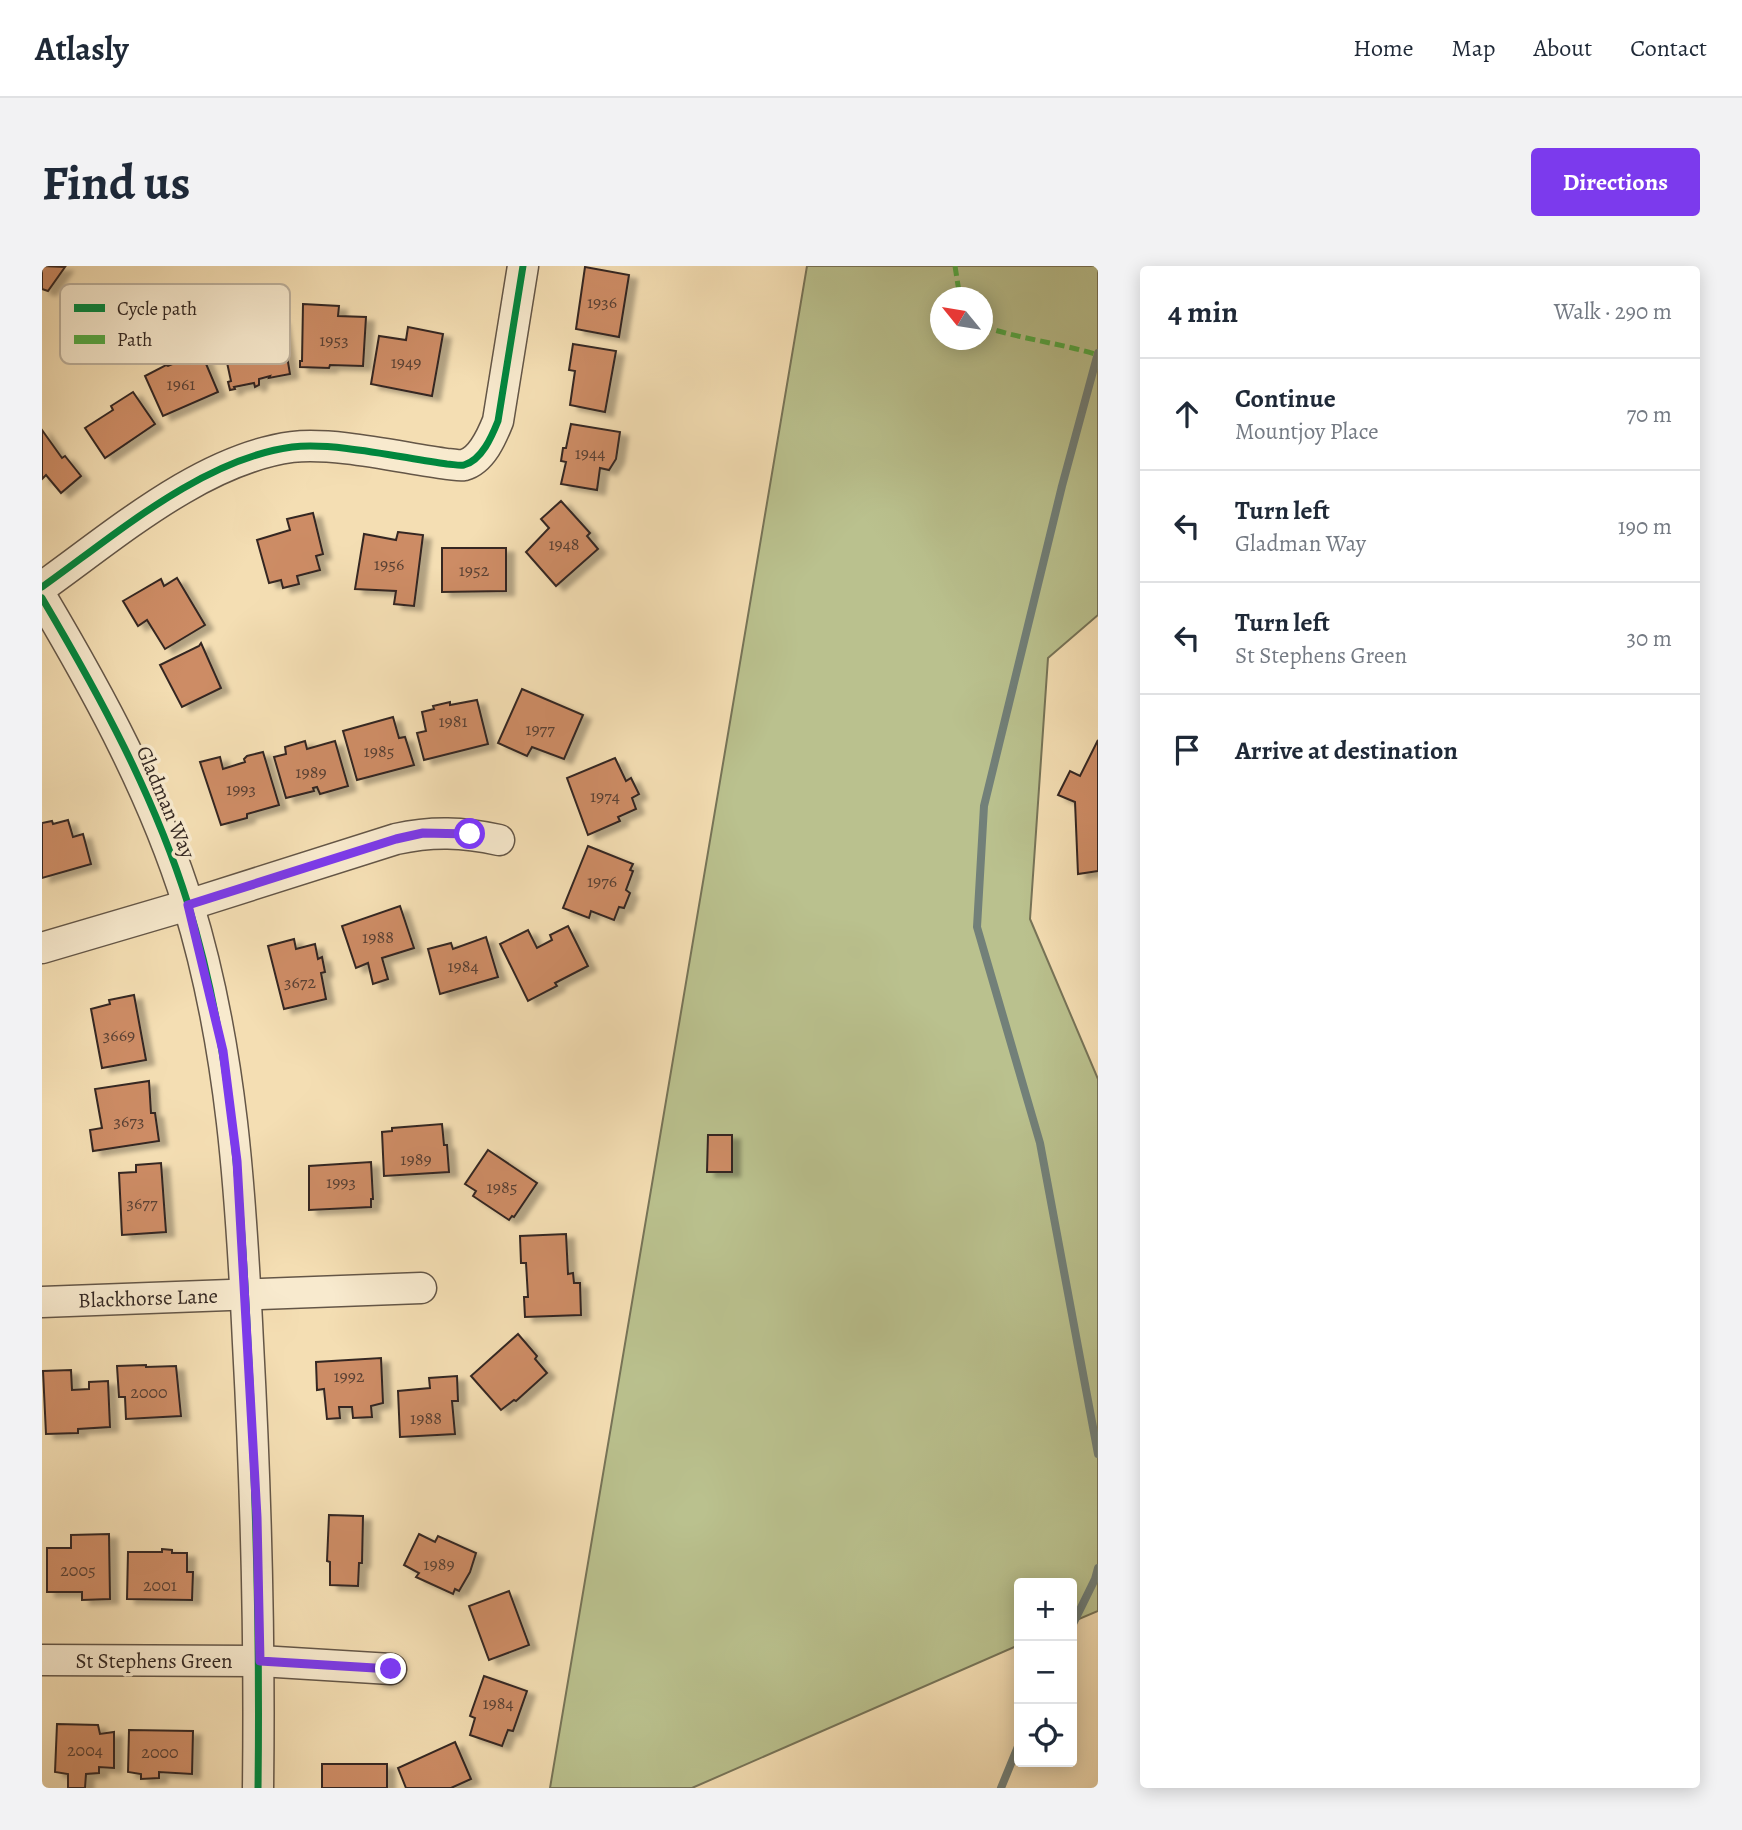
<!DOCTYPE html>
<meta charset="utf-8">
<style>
:root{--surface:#fff;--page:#f2f2f3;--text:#1f2937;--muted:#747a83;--line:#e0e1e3;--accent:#7c3aed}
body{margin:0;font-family:Alegreya,serif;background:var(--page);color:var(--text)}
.controls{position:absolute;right:21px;bottom:21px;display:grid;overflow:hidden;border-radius:7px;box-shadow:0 4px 18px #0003}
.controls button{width:63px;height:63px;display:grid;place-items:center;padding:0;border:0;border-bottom:2px solid var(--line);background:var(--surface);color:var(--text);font:35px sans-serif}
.compass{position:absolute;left:888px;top:21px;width:63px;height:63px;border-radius:50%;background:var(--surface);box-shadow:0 4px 18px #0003;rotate:300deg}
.stop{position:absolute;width:21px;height:21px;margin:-16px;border:5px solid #7c3aed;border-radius:50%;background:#fff}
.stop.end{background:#7c3aed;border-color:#fff;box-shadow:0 2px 7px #0008}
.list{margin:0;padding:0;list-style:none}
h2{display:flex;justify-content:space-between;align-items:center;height:91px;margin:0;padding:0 28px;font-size:30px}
h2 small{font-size:23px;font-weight:400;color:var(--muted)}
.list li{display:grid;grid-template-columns:46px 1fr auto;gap:21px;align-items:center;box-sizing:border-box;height:112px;padding:0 28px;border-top:2px solid var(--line)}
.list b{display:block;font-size:26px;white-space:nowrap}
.list p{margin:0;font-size:23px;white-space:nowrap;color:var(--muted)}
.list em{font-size:23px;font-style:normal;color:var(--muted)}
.icon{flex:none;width:38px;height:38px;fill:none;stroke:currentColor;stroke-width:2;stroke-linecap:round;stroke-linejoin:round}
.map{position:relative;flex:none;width:1056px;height:1522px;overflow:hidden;border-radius:7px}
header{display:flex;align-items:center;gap:42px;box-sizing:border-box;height:98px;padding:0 35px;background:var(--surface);border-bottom:2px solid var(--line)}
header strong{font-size:33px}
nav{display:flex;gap:38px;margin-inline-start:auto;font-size:24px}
.intro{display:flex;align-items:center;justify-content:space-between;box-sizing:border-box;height:168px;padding:0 42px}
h1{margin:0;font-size:49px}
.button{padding:18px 32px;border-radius:7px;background:var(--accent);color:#fff;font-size:24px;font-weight:700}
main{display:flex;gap:42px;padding:0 42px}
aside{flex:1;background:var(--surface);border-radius:7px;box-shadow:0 4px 18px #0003}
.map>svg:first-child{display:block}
.green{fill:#bac18e;stroke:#777458;stroke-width:2;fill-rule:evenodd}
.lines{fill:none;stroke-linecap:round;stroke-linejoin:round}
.stream{stroke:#728079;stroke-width:8}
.building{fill:#cd8c65;stroke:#342823;stroke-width:2;filter:url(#shadow)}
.street-casing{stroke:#645647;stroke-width:33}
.street{stroke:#f8eace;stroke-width:30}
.quiet{stroke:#54aa43;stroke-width:5;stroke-dasharray:10 5;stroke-linecap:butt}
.cycleway-casing{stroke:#f8eace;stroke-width:11}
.cycleway{stroke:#00873e;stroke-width:7}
.route{stroke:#7c3aed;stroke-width:9}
.labels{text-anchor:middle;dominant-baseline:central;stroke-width:7;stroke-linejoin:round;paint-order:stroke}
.number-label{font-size:18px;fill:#5a4134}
.street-label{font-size:21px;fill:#342823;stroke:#f8eace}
.key{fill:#f8eace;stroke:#bdb09b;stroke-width:2}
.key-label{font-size:19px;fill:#342823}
</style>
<header>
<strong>Atlasly</strong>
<nav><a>Home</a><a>Map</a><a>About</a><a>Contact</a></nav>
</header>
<div class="intro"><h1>Find us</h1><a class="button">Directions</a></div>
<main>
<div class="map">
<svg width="1056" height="1522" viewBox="0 0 1056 1522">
<defs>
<filter id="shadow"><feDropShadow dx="8" dy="4.5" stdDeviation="2" flood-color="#0004"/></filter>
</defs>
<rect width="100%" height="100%" fill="#f4deb3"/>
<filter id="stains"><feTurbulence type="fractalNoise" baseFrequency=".00286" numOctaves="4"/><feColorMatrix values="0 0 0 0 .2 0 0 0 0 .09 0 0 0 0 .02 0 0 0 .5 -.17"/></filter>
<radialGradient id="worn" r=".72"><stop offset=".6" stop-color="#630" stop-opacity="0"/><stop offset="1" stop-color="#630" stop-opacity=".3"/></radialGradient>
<!-- green -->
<path class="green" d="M765 0H1056V349L1006 392 988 653 1056 813V1345L1030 1356V1317H977V1379L650 1522H508ZM898 32H940V74H898Z"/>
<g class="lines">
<!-- stream -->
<g class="stream">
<polyline points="1056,87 1020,220 942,540 935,661 998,877 1056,1188"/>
<polyline points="1030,1360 1053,1313 1056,1302"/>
<polyline points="959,1522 977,1478"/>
</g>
</g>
<!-- building -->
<g class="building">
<polygon points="0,0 23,1 6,25 0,23"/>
<polygon points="543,1 587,9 577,71 534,63"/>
<polygon points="261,38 297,40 296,50 324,51 321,100 288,99 287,102 258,101 258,95 260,95"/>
<polygon points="197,51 199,64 239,54 248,108 227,112 228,110 217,113 217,119 213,121 212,117 192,121 193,123 188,124 186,116 189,115 176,55"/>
<polygon points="366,61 401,68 390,130 329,118 337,70 364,74"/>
<polygon points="531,78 574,85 563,146 528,139 533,105 527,104"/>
<polygon points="159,86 176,126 121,150 103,110 124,99 126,100"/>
<polygon points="91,126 113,158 63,192 43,162 71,144 69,140"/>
<polygon points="529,158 578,166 574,193 567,204 558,202 555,224 519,218 524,196 519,195 521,182 524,182"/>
<polygon points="0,164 20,192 23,190 39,210 19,227 4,209 0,213"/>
<polygon points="519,235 548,267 545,270 556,283 514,320 484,286 507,262 499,253"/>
<polygon points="271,247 281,288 274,290 278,304 255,310 257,318 241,322 239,314 227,317 215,274 248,264 245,253"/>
<polygon points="356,266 381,269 372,340 352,338 354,325 313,323 322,268 354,274"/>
<polygon points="400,282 464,282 464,325 400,326"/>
<polygon points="135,312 163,359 123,383 105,354 96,360 81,335 119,313 122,320"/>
<polygon points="159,377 179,422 140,441 118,399 157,380"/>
<polygon points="480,423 541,449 522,493 490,481 485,490 456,477"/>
<polygon points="435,434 446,478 382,494 375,467 384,465 380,446 392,443 391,440 408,436 408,439"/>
<polygon points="351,451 357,472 363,471 372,499 315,514 301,465"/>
<polygon points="1056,474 1056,605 1036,608 1033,536 1016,529 1028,505 1038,510"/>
<polygon points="263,475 265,483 293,475 306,520 278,528 275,521 271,522 272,525 244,532 232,491 244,488 243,481"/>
<polygon points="221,486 237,539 205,548 205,552 179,559 158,496 178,491 181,503 203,496 202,493 205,490"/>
<polygon points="573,492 584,515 589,512 597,528 590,532 594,543 576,551 578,555 546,569 525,512"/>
<polygon points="26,554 31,571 41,568 49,598 0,612 0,557 10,555 11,558"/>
<polygon points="546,580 591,598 588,604 591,605 584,624 588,627 582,642 577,641 572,654 549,645 547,652 521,642"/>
<polygon points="358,640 372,682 340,692 346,713 331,718 326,697 314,702 300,660"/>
<polygon points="526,660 546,700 513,717 515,720 486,735 458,678 486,664 495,682 510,674 508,669"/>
<polygon points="444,671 456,711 398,728 386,683 409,677 411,683"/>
<polygon points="252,673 254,683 273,678 276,693 280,691 283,706 279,707 284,733 242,743 226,680"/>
<polygon points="92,729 104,794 60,802 49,743 68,738 67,734"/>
<polygon points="107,815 109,847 113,847 117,875 51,885 48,864 60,862 53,823"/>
<polygon points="400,858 402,879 405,879 407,906 342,910 340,866 350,865 350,862"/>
<polygon points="666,869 690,869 690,906 665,906"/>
<polygon points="446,884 495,917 472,951 470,950 467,954 431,930 434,925 423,918"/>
<polygon points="329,896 331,933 329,933 329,941 267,944 267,900"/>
<polygon points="119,897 124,966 80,969 77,907 94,906 94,899"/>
<polygon points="524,968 526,1008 531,1007 532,1017 538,1017 539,1049 483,1051 482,1031 486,1031 484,997 479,997 478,970"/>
<polygon points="476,1068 495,1090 493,1093 505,1107 474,1135 472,1134 459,1144 429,1110"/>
<polygon points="339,1092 341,1137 329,1140 330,1151 311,1152 310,1141 297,1141 298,1152 285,1153 282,1123 275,1124 274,1096"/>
<polygon points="104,1099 104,1101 134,1100 139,1150 84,1153 83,1131 77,1131 75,1100"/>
<polygon points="29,1104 30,1124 47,1123 47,1116 66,1115 68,1161 36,1163 36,1167 4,1168 1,1105"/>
<polygon points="415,1110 416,1135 410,1135 413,1168 358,1171 356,1125 388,1122 387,1112"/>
<polygon points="287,1249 321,1250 320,1297 317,1297 316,1320 288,1319 288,1296 285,1295"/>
<polygon points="67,1268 68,1333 40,1334 40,1326 5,1326 5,1282 29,1282 29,1269"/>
<polygon points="377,1268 393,1276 396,1270 434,1287 428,1306 417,1325 413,1323 411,1328 374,1311 377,1307 362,1299"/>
<polygon points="120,1283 130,1284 130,1287 145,1287 145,1306 151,1306 150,1334 85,1333 86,1286 120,1286"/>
<polygon points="467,1325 487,1379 447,1394 427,1340"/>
<polygon points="442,1410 485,1425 471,1465 466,1464 460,1480 428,1469 433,1452 428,1450"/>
<polygon points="15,1458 56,1459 58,1468 72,1466 72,1502 57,1501 57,1507 44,1508 43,1522 26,1522 26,1508 13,1506"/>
<polygon points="87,1464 151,1465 150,1508 117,1506 117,1512 99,1513 99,1508 86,1506"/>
<polygon points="413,1476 429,1513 409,1522 364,1522 356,1502"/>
<rect x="280" y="1498" width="65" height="24"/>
</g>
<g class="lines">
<!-- street casing -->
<g class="street-casing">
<g id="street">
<path d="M0 321C73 269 160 193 250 181 294 176 360 192 405 198 410 198 417 200 422 199 440 194 450 170 456 155L481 0"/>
<path d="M0 332C58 430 112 529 146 638 190 781 199 929 206 1077 214 1226 218 1373 216 1522"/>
<path d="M0 682 146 639 354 573C390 565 421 566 457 574"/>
<polyline points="0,1036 379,1022"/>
<polyline points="0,1394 218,1395 349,1403"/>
</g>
</g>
<!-- street -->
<use href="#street" class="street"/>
<!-- quiet -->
<g class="quiet">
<polyline points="913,0 918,32"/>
<path d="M940 60C978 73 1018 77 1056 89"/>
</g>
<!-- cycleway casing -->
<g class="cycleway-casing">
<g id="cycleway">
<path d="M0 321C73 269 160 193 250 181 294 176 360 192 405 198 410 198 417 200 422 199 440 194 450 170 456 155L481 0"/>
<path d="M0 332C58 430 112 529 146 638 190 781 199 929 206 1077 214 1226 218 1373 216 1522"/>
</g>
</g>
<!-- cycleway -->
<use href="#cycleway" class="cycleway"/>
</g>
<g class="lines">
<!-- route -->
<polyline class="route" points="349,1403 218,1395 215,1251 195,895 181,785 146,639 354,573 381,567 428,568"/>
</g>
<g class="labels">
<!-- number labels -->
<g class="number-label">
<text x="560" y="36">1936</text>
<text x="292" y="74">1953</text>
<text x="364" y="96">1949</text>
<text x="139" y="118">1961</text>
<text x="548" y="187">1944</text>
<text x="522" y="278">1948</text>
<text x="347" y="298">1956</text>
<text x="432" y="304">1952</text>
<text x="411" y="455">1981</text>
<text x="498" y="463">1977</text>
<text x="337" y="485">1985</text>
<text x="269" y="506">1989</text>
<text x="199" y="523">1993</text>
<text x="563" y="530">1974</text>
<text x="560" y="615">1976</text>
<text x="336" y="671">1988</text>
<text x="421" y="700">1984</text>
<text x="258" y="716">3672</text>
<text x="77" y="769">3669</text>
<text x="87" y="855">3673</text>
<text x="374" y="893">1989</text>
<text x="299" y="916">1993</text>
<text x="460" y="921">1985</text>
<text x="100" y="937">3677</text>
<text x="307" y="1110">1992</text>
<text x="107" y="1126">2000</text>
<text x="384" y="1152">1988</text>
<text x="397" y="1298">1989</text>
<text x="36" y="1304">2005</text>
<text x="118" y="1319">2001</text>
<text x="456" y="1437">1984</text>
<text x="43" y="1484">2004</text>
<text x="118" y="1486">2000</text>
</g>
<!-- street labels -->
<g class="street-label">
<text transform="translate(124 536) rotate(67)">Gladman Way</text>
<text transform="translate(106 1032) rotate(-2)">Blackhorse Lane</text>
<text x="112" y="1395">St Stephens Green</text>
</g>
</g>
<!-- legend -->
<rect x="18" y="18" width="230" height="80" rx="10" class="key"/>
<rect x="32" y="38" width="31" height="8" fill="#00873e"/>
<rect x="32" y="69" width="31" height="9" fill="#54aa43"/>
<g class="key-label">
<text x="75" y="49">Cycle path</text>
<text x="75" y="80">Path</text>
</g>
<rect width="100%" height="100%" filter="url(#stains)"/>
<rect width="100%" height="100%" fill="url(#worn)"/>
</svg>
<div class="controls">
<button>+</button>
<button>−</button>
<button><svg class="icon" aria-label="locate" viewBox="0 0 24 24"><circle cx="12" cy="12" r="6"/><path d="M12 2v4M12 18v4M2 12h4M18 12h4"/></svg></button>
</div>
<svg class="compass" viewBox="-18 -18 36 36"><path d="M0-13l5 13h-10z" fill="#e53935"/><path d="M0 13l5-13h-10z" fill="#747a83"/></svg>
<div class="stop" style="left:428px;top:568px"></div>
<div class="stop end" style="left:349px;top:1403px"></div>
</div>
<aside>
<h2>4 min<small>Walk · 290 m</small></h2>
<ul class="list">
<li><svg class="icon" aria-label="ahead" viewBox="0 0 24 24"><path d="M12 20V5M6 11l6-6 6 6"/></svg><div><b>Continue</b><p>Mountjoy Place</p></div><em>70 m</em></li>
<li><svg class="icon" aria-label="left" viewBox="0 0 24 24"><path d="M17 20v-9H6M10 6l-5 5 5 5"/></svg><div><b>Turn left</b><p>Gladman Way</p></div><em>190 m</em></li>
<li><svg class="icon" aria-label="left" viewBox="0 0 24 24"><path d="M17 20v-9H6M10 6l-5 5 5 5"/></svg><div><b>Turn left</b><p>St Stephens Green</p></div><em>30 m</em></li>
<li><svg class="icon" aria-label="arrive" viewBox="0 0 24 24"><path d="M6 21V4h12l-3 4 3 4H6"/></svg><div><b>Arrive at destination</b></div></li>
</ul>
</aside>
</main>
